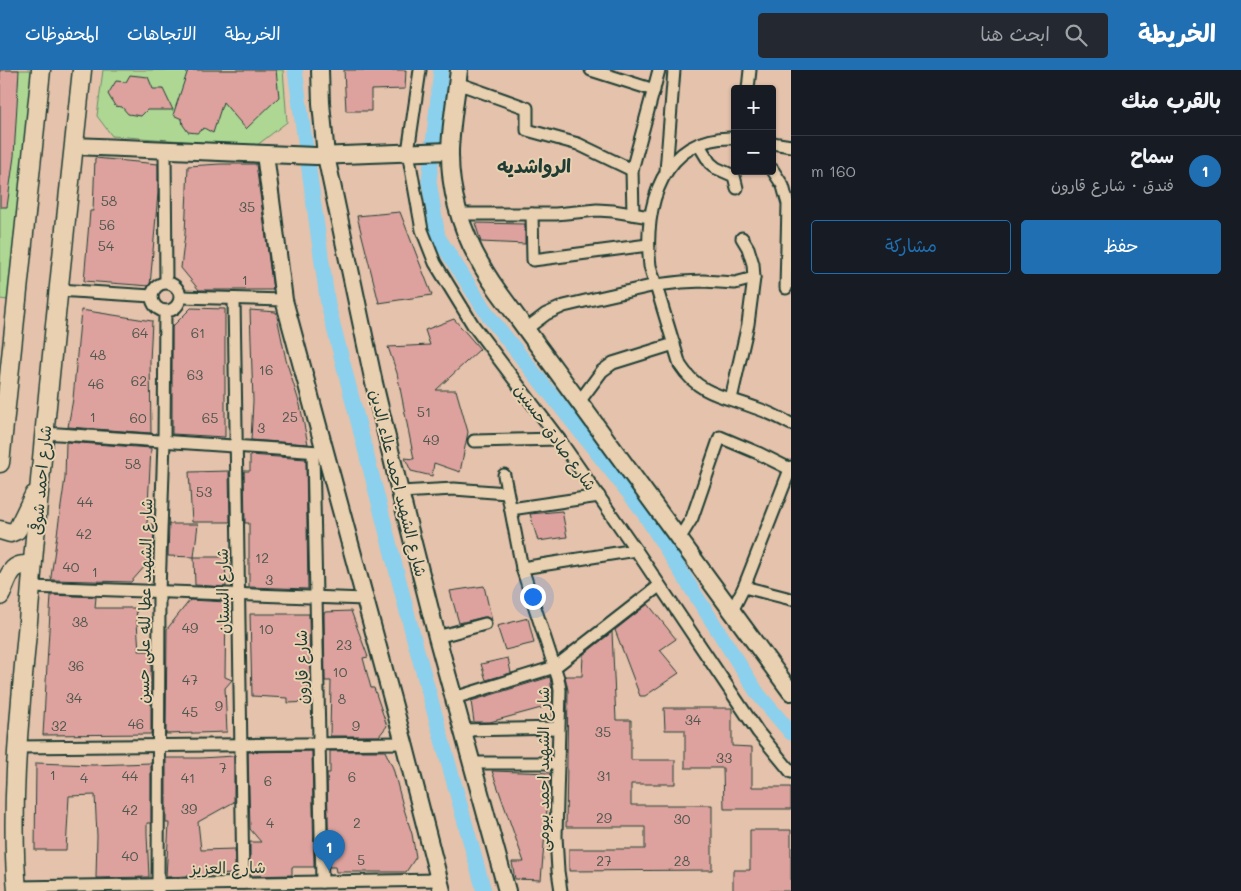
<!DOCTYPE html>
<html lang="ar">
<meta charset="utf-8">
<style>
:root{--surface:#171b24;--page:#242831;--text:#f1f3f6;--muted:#9ea1a6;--line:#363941;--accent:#1f6fb2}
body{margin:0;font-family:Mali,"Playpen Sans Arabic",sans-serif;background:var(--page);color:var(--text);direction:rtl}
.controls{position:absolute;right:15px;top:15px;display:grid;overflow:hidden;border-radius:5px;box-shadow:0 1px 4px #0004}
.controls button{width:45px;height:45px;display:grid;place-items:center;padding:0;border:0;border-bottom:1px solid var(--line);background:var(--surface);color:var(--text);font:25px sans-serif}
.you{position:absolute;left:532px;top:526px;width:18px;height:18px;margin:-12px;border:4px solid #fff;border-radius:50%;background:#1a73e8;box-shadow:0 0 0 8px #1a73e833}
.badge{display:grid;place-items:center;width:32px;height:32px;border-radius:50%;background:var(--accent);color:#fff;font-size:16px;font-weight:700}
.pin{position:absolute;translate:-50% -41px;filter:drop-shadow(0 1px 2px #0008)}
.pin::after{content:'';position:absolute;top:26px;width:18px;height:15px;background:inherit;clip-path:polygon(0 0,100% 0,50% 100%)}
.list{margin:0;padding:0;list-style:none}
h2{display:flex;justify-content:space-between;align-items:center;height:65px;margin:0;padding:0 20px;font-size:21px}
h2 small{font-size:16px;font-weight:400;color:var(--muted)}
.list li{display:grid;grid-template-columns:32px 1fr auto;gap:15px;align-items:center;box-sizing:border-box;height:70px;padding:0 20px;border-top:1px solid var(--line)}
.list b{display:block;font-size:19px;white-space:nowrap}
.list p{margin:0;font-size:16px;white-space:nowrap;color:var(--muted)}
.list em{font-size:16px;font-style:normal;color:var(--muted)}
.actions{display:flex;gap:10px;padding:15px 20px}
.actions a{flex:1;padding:11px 0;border:1px solid var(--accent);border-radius:5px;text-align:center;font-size:18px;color:var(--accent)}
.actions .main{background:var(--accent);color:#fff}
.icon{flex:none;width:28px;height:28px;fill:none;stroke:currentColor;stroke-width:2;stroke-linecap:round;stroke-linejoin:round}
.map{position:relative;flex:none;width:791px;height:821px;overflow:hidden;direction:ltr}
header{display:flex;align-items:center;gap:30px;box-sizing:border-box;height:70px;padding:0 25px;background:var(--accent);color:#fff}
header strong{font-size:24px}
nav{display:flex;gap:28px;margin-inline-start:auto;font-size:18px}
.search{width:350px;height:45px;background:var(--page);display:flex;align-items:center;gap:12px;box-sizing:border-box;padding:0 18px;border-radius:5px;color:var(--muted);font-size:19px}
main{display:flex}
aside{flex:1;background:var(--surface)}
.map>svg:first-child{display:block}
.green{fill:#afd794;stroke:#678a64}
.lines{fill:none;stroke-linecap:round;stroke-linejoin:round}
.canal{stroke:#8bd0ed;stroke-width:15}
.building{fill:#dda29e;stroke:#1f3d34}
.street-casing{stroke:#1f3d34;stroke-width:15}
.secondary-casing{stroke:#1f3d34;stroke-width:20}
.primary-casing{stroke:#1f3d34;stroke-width:21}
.street{stroke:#e8d0b0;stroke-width:11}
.secondary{stroke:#e8d0b0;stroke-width:16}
.primary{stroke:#e8d0b0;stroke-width:18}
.labels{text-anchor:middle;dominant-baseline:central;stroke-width:4;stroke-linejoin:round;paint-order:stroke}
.number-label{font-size:14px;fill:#4e564e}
.street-label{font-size:16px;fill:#1f3d34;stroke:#e8d0b0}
.quarter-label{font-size:19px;font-weight:bold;fill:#1f3d34;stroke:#e8d0b0}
</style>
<header>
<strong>الخريطة</strong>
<div class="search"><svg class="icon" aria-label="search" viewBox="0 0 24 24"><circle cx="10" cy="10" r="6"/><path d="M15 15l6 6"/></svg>ابحث هنا</div>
<nav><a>الخريطة</a><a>الاتجاهات</a><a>المحفوظات</a></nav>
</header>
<main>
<aside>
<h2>بالقرب منك<small></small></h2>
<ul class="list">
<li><span class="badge">1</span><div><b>سماح</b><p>فندق · شارع قارون</p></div><em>160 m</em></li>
</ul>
<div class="actions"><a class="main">حفظ</a><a>مشاركة</a></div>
</aside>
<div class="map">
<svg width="791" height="821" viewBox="0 0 791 821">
<rect width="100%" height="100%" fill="#e5c2ab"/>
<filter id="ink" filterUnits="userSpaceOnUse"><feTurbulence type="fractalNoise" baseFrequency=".02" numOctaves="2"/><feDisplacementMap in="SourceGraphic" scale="10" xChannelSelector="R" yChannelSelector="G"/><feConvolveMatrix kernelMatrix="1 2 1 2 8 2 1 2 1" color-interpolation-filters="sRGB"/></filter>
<g filter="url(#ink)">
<!-- green -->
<g class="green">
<polygon points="0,0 33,0 8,230 0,229"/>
<polygon points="103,0 283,0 287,52 256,76 112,66 97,46"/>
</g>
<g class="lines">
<!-- canal -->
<g class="canal">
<polyline points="295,0 328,235 414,569 484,821"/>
<polyline points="441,0 429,111 438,167 488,245 640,437 758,624 791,663"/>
</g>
</g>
<!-- building -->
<g class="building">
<polygon points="0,0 19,0 14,86 7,137 0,137"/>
<polygon points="188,0 276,0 279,27 246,59 223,32 213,63 204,58 197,63 188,62 183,55 182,49 173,45"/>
<polygon points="344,0 406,0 405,19 371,20 371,41 346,41"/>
<polygon points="130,5 148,7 153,19 163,19 173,40 147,40 141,46 128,44 122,37 115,36 108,24 116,11 126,12"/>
<polygon points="95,88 158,94 158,123 150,216 84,211 90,141 93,141"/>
<polygon points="220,94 256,94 273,220 199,220 181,198 185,164 188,96"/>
<polygon points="400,142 432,225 379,233 357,146"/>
<polygon points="475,153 525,154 525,174 481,172"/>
<polygon points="191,238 225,239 225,367 172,364 172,257"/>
<polygon points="81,240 152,251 150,291 151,363 68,357 73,329"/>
<polygon points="250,240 276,242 286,290 300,335 308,374 251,370 253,331"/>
<polygon points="454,249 480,279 436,320 456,320 468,362 460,402 434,393 432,406 411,401 405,388 414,389 397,303 388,277 430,275 425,260"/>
<polygon points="66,372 151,378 147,454 154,454 153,485 146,484 146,495 131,512 52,510 51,507 65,408"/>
<polygon points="250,385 306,389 308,519 249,517 249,453 245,453 244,401 250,401"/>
<polygon points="229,401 230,452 192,452 189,402"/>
<polygon points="562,441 567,467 538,471 530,444"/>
<polygon points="169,454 198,454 194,487 168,486"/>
<polygon points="194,487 225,487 226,517 195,515"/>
<polygon points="484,516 492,551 487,547 484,547 459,553 450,521"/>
<polygon points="51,525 96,527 95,538 136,538 139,581 151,581 151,664 43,665"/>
<polygon points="190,530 226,532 225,607 232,610 225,618 227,662 166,664 167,559"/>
<polygon points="648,534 676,569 660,580 679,603 645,626 640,626 615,560"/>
<polygon points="351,541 368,587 363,588 371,618 374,618 387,656 379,666 330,666 331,611 325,611 324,544 325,542"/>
<polygon points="250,544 309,544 310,612 308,612 310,632 288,633 288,628 252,626"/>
<polygon points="528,548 534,573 505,580 497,556"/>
<polygon points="612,562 616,650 631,650 631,690 675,690 675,714 631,714 631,735 712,735 712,800 569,801 569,779 645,779 645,757 566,757 568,620 565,606 582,606 583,585"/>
<polygon points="508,588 511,603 486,610 481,594"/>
<polygon points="550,607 552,621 552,635 490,652 474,652 471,631"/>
<polygon points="664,638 732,638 732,676 752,677 752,717 791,717 791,739 724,739 723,698 685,698 685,660 665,660"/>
<polygon points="312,681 314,797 292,797 292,805 250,806 250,772 261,772 250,759 248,682"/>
<polygon points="330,681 385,681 393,698 403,736 412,764 416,787 406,802 336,802 335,797 329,797 327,703 330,703"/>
<polygon points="234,686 234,732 198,752 201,780 235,779 235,804 166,807 169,753 166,753 166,688 201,688"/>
<polygon points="36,693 93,695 151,693 151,753 147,753 147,764 149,807 96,808 97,766 95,725 69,726 66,780 35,780"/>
<polygon points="492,701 550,703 541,810 515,809 512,792 524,792"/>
<polygon points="750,760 791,760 791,821 733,821 733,800 750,800"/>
</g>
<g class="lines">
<!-- street casing -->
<g class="street-casing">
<g id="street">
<polyline points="420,0 408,82 422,160 435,193 473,255 559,369 636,480 758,662 791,702"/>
<polyline points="591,0 654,20"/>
<polyline points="457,13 527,38 527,60 578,74 632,100"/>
<polyline points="748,19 750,0"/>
<path d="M735 68C662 65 643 137 650 196L680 295C700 326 725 326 756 338 768 342 780 348 791 354"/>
<polyline points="772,73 791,76"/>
<polyline points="699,75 710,93 716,98 734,106 737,118"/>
<polyline points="165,80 166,212"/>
<polyline points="772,99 783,116 788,134 786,218"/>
<polyline points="666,101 674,0"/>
<polyline points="458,144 556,144 597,140 613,141 650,147"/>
<polyline points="532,144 533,190 648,175"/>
<polyline points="633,144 632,100 659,0"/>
<circle cx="166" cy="227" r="14"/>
<polyline points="58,220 152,226"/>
<polyline points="181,227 284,230"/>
<polyline points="234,229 243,813"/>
<polyline points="526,259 546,244 564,236 585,231 656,215 682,212 703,211 735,213 754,208"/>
<polyline points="731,329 748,254 754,208 753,194 748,178 742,168"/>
<polyline points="579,332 602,301 613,293 674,274"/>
<polyline points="44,363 319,382"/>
<polyline points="474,371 559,369"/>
<polyline points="313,382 322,812"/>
<polyline points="504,405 522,498 558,608 560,620 556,766 558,801 561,821"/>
<polyline points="400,422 454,419 507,423"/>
<polyline points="511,439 599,426"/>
<polyline points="679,469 692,448 720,367 758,383 790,399"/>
<polyline points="522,498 636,480"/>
<polyline points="31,517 365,529"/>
<polyline points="744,517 791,529"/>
<polyline points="732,541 744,517 791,397"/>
<polyline points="437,567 485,554"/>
<polyline points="454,628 555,597 659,516"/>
<polyline points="462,660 558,658"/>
<polyline points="17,677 404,673"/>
<polyline points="472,693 557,693"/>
<polyline points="17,817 439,810"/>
<polyline points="158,821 159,522 164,371 165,241"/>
</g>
</g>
<!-- secondary casing -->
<g class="secondary-casing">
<g id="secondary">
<polyline points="320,0 321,33 326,86 374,313 400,422 437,567 507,821"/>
<path d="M459 0C456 26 451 53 450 80 449 133 468 179 498 221L791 622"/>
<polyline points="74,76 316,86 450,81"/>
<polyline points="265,84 284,230 404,673 442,821"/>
</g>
</g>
<!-- primary casing -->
<g class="primary-casing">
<g id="primary">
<polyline points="0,393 41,0"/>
<polyline points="0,460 10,463 17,460 34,425"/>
<path d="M0 526C8 511 9 490 32 496"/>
<path d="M17 821C9 723 22 625 30 528 44 351 63 176 82 0"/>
</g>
</g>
<!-- street -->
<use href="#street" class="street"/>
<!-- secondary -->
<use href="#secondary" class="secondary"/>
<!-- primary -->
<use href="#primary" class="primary"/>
</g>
</g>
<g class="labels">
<!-- number labels -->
<g class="number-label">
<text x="109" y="130">58</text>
<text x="247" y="136">35</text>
<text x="107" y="154">56</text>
<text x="106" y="175">54</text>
<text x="245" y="209">1</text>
<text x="140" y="262">64</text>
<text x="198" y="262">61</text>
<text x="98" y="284">48</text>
<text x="266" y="299">16</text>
<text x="195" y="304">63</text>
<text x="139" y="310">62</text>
<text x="96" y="313">46</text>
<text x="424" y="341">51</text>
<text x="93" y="346">1</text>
<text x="290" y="346">25</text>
<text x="138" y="347">60</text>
<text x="210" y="347">65</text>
<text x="261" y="357">3</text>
<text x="431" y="369">49</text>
<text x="133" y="393">58</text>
<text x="204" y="421">53</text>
<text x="85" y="431">44</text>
<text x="84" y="463">42</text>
<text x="262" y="487">12</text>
<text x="71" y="496">40</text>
<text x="95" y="501">1</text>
<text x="269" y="509">3</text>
<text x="80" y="551">38</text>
<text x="190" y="557">49</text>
<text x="266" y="558">10</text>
<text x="344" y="574">23</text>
<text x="76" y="595">36</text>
<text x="340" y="601">10</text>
<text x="190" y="609">47</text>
<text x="74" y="627">34</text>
<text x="342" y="628">8</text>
<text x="219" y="635">9</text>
<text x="190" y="641">45</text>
<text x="693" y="649">34</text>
<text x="136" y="653">46</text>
<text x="59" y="655">32</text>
<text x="356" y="655">9</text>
<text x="603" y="661">35</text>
<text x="724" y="687">33</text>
<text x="223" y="697">7</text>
<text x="53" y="704">1</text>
<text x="130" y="705">44</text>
<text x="604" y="705">31</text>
<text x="352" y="706">6</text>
<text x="84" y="707">4</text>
<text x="188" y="707">41</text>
<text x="268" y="710">6</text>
<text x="189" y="738">39</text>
<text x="130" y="739">42</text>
<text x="604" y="747">29</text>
<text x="682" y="748">30</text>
<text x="270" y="752">4</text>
<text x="357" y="752">2</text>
<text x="130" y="785">40</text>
<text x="361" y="789">5</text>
<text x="604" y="790">27</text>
<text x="682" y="790">28</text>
</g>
<!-- street labels -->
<g class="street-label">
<text transform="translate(556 367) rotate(54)">شارع صادق حسنين</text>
<text transform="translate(40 410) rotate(-85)">شارع احمد شوقى</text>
<text transform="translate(399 413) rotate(76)">شارع الشهيد احمد علاء الدين</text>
<text transform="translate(222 521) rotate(-91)">شارع البستان</text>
<text transform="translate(144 531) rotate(-89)">شارع الشهيد عطا لله على حسن</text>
<text transform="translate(301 597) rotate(-91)">شارع قارون</text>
<text transform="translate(542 699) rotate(-90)">شارع الشهيد احمد بيومى</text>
<text transform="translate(228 797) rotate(-1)">شارع العزيز</text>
</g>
<!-- quarter labels -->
<g class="quarter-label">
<text x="534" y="95">الرواشديه</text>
</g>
</g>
</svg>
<div class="controls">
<button>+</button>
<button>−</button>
</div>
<div class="you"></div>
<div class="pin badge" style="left:329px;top:801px">1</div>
</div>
</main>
